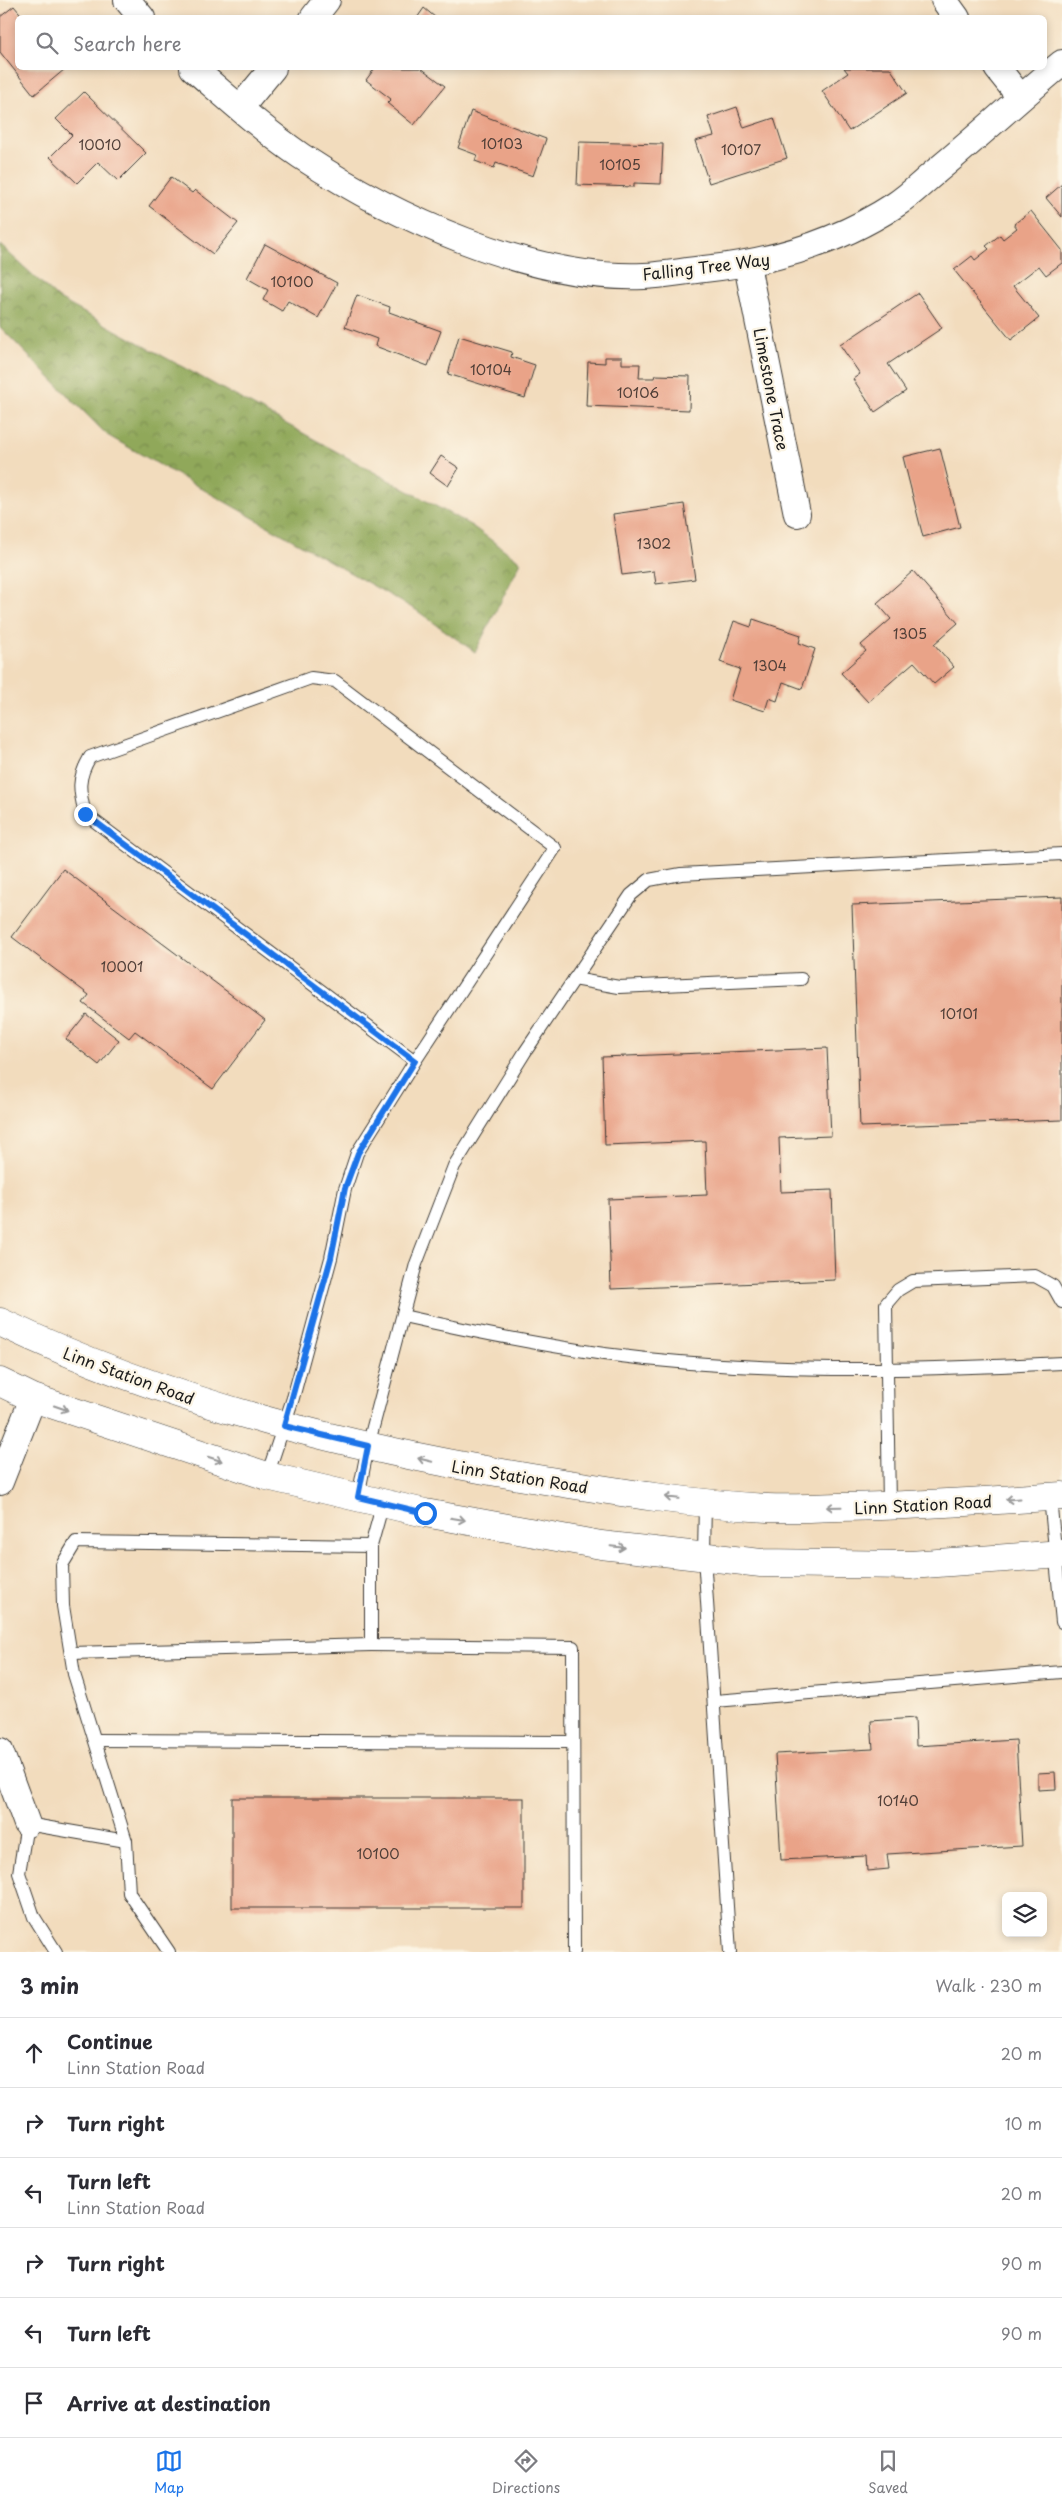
<!DOCTYPE html>
<meta charset="utf-8">
<style>
:root{--surface:#fff;--page:#f2f2f3;--text:#2b2b33;--muted:#7c7c81;--line:#e1e1e2;--accent:#1a73e8}
body{margin:0;font-family:"Playpen Sans",sans-serif;background:var(--page);color:var(--text)}
.controls{position:absolute;right:15px;bottom:15px;display:grid;overflow:hidden;border-radius:8px;box-shadow:0 2px 8px #0003}
.controls button{width:45px;height:45px;display:grid;place-items:center;padding:0;border:0;border-bottom:1px solid var(--line);background:var(--surface);color:var(--text);font:25px sans-serif}
.stop{position:absolute;width:15px;height:15px;margin:-11px;border:4px solid #1a73e8;border-radius:50%;background:#fff}
.stop.end{background:#1a73e8;border-color:#fff;box-shadow:0 1px 5px #0008}
.list{margin:0;padding:0;list-style:none}
h2{display:flex;justify-content:space-between;align-items:center;height:65px;margin:0;padding:0 20px;font-size:21px}
h2 small{font-size:16px;font-weight:400;color:var(--muted)}
.list li{display:grid;grid-template-columns:32px 1fr auto;gap:15px;align-items:center;box-sizing:border-box;height:70px;padding:0 20px;border-top:1px solid var(--line)}
.list b{display:block;font-size:19px;white-space:nowrap}
.list p{margin:0;font-size:16px;white-space:nowrap;color:var(--muted)}
.list em{font-size:16px;font-style:normal;color:var(--muted)}
.icon{flex:none;width:28px;height:28px;fill:none;stroke:currentColor;stroke-width:2;stroke-linecap:round;stroke-linejoin:round}
.map{position:relative;flex:none;width:1062px;height:1952px;overflow:hidden}
.search{position:absolute;background:var(--surface);box-shadow:0 2px 8px #0003;left:15px;right:15px;top:15px;height:55px;display:flex;align-items:center;gap:12px;box-sizing:border-box;padding:0 18px;border-radius:8px;color:var(--muted);font-size:19px}
.sheet{height:485px;background:var(--surface)}
nav{display:flex;justify-content:space-around;align-items:center;box-sizing:border-box;height:70px;border-top:1px solid var(--line);background:var(--surface);font-size:14px;color:var(--muted)}
nav a{display:grid;justify-items:center;gap:2px}
nav .on{color:var(--accent)}
.map>svg:first-child{display:block}
.forest{fill:url(#forest-crowns);stroke:#56623b}
.building{fill:#e9a388}
.lines{fill:none;stroke-linecap:round;stroke-linejoin:round}
.lane-casing{stroke:#3c3934;stroke-width:14}
.street-casing{stroke:#3c3934;stroke-width:28}
.secondary-casing{stroke:#3c3934;stroke-width:29}
.lane{stroke:#fff;stroke-width:12}
.street{stroke:#fff;stroke-width:26}
.secondary{stroke:#fff;stroke-width:28}
.oneway{stroke:#999}
.route{stroke:#1a73e8;stroke-width:6}
.labels{text-anchor:middle;dominant-baseline:central;stroke-width:4.5;stroke-linejoin:round;paint-order:stroke}
.number-label{font-size:14px;fill:#4f3e37}
.street-label{font-size:16px;fill:#1c1c1c;stroke:#fcf5e5}
</style>
<div class="map">
<svg width="1062" height="1952" viewBox="0 0 1062 1952">
<defs>
<pattern id="forest-crowns" width="20" height="18" patternUnits="userSpaceOnUse" patternTransform="scale(1.25)"><rect width="20" height="18" fill="#90a85a"/><path d="M2 6a3 3 0 1 1 6 0M12 15a3 3 0 1 1 6 0" fill="none" stroke="#75884a"/></pattern>
</defs>
<rect width="100%" height="100%" fill="#fcf5e5"/>
<filter id="ink" filterUnits="userSpaceOnUse"><feTurbulence type="fractalNoise" baseFrequency=".02" numOctaves="2"/><feDisplacementMap in="SourceGraphic" scale="10" xChannelSelector="R" yChannelSelector="G"/><feConvolveMatrix kernelMatrix="1 2 1 2 8 2 1 2 1" color-interpolation-filters="sRGB"/></filter>
<filter id="wash" filterUnits="userSpaceOnUse"><feTurbulence type="fractalNoise" baseFrequency=".0096" numOctaves="4" result="noise"/><feDisplacementMap in="SourceGraphic" scale="20" xChannelSelector="R" yChannelSelector="G"/><feGaussianBlur stdDeviation="1.12" result="paint"/><feColorMatrix in="noise" values="0 0 0 0 0 0 0 0 0 0 0 0 0 0 0 0 0 1.4 0 .05"/><feComposite in="paint" operator="in"/></filter>
<g filter="url(#wash)">
<rect width="100%" height="100%" fill="#f2dcbd"/>
<!-- forest -->
<polygon class="forest" points="0,245 59,299 472,526 521,562 475,652 416,610 107,435 0,327"/>
<g id="blocks">
<!-- building -->
<g class="building">
<polygon points="14,6 24,18 18,18 18,68 65,69 34,95 0,52 0,17"/>
<polygon points="424,8 436,18 417,18"/>
<polygon points="375,68 421,68 445,86 414,125 387,103 391,99 366,80"/>
<polygon points="844,68 890,68 907,93 849,131 822,91 848,73"/>
<polygon points="84,92 146,153 118,181 98,162 77,183 50,157 72,135 56,119"/>
<polygon points="737,107 744,128 774,118 787,158 709,183 695,141 714,136 708,117"/>
<polygon points="471,111 546,139 533,176 496,163 494,168 475,161 477,155 458,148"/>
<polygon points="579,142 663,144 661,184 634,183 634,187 577,185"/>
<polygon points="171,177 192,193 195,190 238,223 213,254 149,206"/>
<polygon points="1062,184 1062,217 1046,198"/>
<polygon points="1031,211 1062,250 1062,263 1046,275 1039,266 1013,286 1039,318 1011,340 954,270 972,256 975,260 989,249 986,246 1000,235 1003,239 1017,228 1014,224"/>
<polygon points="265,244 337,283 318,318 288,301 282,311 263,300 268,290 247,278"/>
<polygon points="918,293 942,328 888,364 906,391 875,412 853,379 860,374 840,345"/>
<polygon points="357,295 390,307 389,312 441,331 428,366 375,346 377,339 345,327"/>
<polygon points="459,336 512,352 511,357 535,365 525,398 448,374"/>
<polygon points="605,357 622,357 622,364 640,364 639,378 654,378 655,375 690,376 689,410 586,406 588,362 605,363"/>
<polygon points="940,448 960,527 923,537 903,457"/>
<polygon points="441,456 459,468 448,486 430,473"/>
<polygon points="684,504 695,579 656,584 654,571 622,575 613,514"/>
<polygon points="913,571 958,623 934,644 954,667 934,684 914,662 868,702 841,673 866,651 861,645 891,619 877,603"/>
<polygon points="753,619 801,635 799,643 815,649 802,689 783,682 777,701 769,698 765,711 730,700 740,669 720,662 734,621 751,627"/>
<polygon points="63,869 265,1020 213,1089 135,1031 129,1038 83,1003 89,995 12,937"/>
<polygon points="1062,897 1062,1120 860,1127 852,905"/>
<polygon points="86,1014 119,1040 99,1065 66,1039"/>
<polygon points="827,1048 831,1136 779,1138 781,1192 832,1190 835,1280 611,1289 608,1199 707,1195 705,1141 605,1145 602,1057"/>
<polygon points="915,1718 916,1746 1016,1740 1022,1846 887,1854 889,1869 867,1871 866,1856 781,1860 775,1754 873,1749 871,1721"/>
<polygon points="1055,1772 1056,1789 1038,1790 1038,1773"/>
<rect x="232" y="1798" width="292" height="110"/>
</g>
</g>
</g>
<g filter="url(#ink)">
<use href="#blocks" fill-opacity="0" stroke="#3c3934" stroke-width="1"/>
<g class="lines">
<!-- lane casing -->
<g class="lane-casing">
<g id="lane">
<polyline points="574,979 619,987 801,979"/>
<path d="M403 1316C470 1331 536 1344 604 1354 756 1374 910 1371 1062 1363"/>
<path d="M267 1476 293 1398 331 1258 345 1189 357 1153 415 1061 555 848 335 681 311 678 90 757C77 779 79 790 85 814L415 1061"/>
<polyline points="358,1497 368,1446 416,1264 454,1166 525,1052 631,895 649,880 681,874 1062,854"/>
<polyline points="1050,1497 1062,1622"/>
<polyline points="705,1502 704,1556 730,1952"/>
<polyline points="889,1507 886,1304 898,1290 913,1281 1035,1276 1053,1286 1062,1302"/>
<polyline points="371,1546 383,1503"/>
<polyline points="71,1653 371,1645"/>
<polyline points="715,1701 1062,1672"/>
<polyline points="95,1740 573,1742"/>
<polyline points="56,1952 34,1917 19,1873 27,1824 126,1841"/>
<polyline points="169,1952 129,1893 126,1841 74,1674 63,1606 62,1565 76,1542 371,1546 371,1645 573,1647 574,1952"/>
</g>
</g>
<!-- street casing -->
<g class="street-casing">
<g id="street">
<polyline points="127,0 142,18"/>
<polyline points="944,0 957,18"/>
<polyline points="313,18 327,0"/>
<path d="M193 68C228 98 263 130 301 156 393 217 532 281 644 276 664 275 684 271 704 269 772 262 837 243 895 205 909 196 921 184 934 173 977 138 1018 99 1062 63"/>
<polyline points="997,68 1020,97"/>
<polyline points="240,108 273,68"/>
<polyline points="747,265 797,514"/>
<polyline points="0,1482 33,1398"/>
<polyline points="0,1751 27,1824"/>
</g>
</g>
<!-- secondary casing -->
<g class="secondary-casing">
<g id="secondary">
<path d="M0 1322C172 1404 357 1450 544 1480 618 1492 693 1504 767 1508 790 1509 814 1508 838 1507 913 1506 987 1501 1062 1496"/>
<polyline points="0,1382 33,1398 267,1476 425,1513 601,1545 761,1563 910,1565 1062,1554"/>
</g>
</g>
<!-- lane -->
<use href="#lane" class="lane"/>
<!-- street -->
<use href="#street" class="street"/>
<!-- secondary -->
<use href="#secondary" class="secondary"/>
</g>
<!-- one-way arrows -->
<defs><path id="oneway-shaft" d="M-6 0H5M1.5-3L5.5 0L1.5 3" fill="none" stroke-width="1.6" stroke-linecap="round" stroke-linejoin="round" transform="scale(1.25)"/></defs>
<g class="oneway">
<use href="#oneway-shaft" transform="translate(61 1408) rotate(19)"/>
<use href="#oneway-shaft" transform="translate(215 1459) rotate(18)"/>
<use href="#oneway-shaft" transform="translate(425 1460) rotate(-166)"/>
<use href="#oneway-shaft" transform="translate(672 1498) rotate(-174)"/>
<use href="#oneway-shaft" transform="translate(1013 1499) rotate(176)"/>
<use href="#oneway-shaft" transform="translate(834 1507) rotate(179)"/>
<use href="#oneway-shaft" transform="translate(458 1519) rotate(10)"/>
<use href="#oneway-shaft" transform="translate(618 1547) rotate(6)"/>
</g>
</g>
<g class="lines" filter="url(#ink)">
<!-- route -->
<polyline class="route" points="85,814 415,1061 358,1153 345,1188 331,1258 284,1426 368,1446 358,1497 425,1513"/>
</g>
<g class="labels">
<!-- number labels -->
<g class="number-label">
<text x="502" y="143">10103</text>
<text x="100" y="144">10010</text>
<text x="741" y="149">10107</text>
<text x="620" y="164">10105</text>
<text x="292" y="281">10100</text>
<text x="491" y="369">10104</text>
<text x="638" y="392">10106</text>
<text x="654" y="543">1302</text>
<text x="910" y="633">1305</text>
<text x="770" y="665">1304</text>
<text x="122" y="966">10001</text>
<text x="959" y="1013">10101</text>
<text x="898" y="1800">10140</text>
<text x="378" y="1853">10100</text>
</g>
<!-- street labels -->
<g class="street-label">
<text transform="translate(706 266) rotate(-7)">Falling Tree Way</text>
<text transform="translate(772 389) rotate(79)">Limestone Trace</text>
<text transform="translate(129 1375) rotate(20)">Linn Station Road</text>
<text transform="translate(520 1476) rotate(9)">Linn Station Road</text>
<text transform="translate(923 1504) rotate(-3)">Linn Station Road</text>
</g>
</g>
</svg>
<div class="controls">
<button><svg class="icon" aria-label="layers" viewBox="0 0 24 24"><path d="M12 4l9 5-9 5-9-5zM3 14l9 5 9-5"/></svg></button>
</div>
<div class="stop" style="left:425px;top:1513px"></div>
<div class="stop end" style="left:85px;top:814px"></div>
<div class="search"><svg class="icon" aria-label="search" viewBox="0 0 24 24"><circle cx="10" cy="10" r="6"/><path d="M15 15l6 6"/></svg>Search here</div>
</div>
<section class="sheet">
<h2>3 min<small>Walk · 230 m</small></h2>
<ul class="list">
<li><svg class="icon" aria-label="ahead" viewBox="0 0 24 24"><path d="M12 20V5M6 11l6-6 6 6"/></svg><div><b>Continue</b><p>Linn Station Road</p></div><em>20 m</em></li>
<li><svg class="icon" aria-label="right" viewBox="0 0 24 24"><path d="M7 20v-9h11M14 6l5 5-5 5"/></svg><div><b>Turn right</b></div><em>10 m</em></li>
<li><svg class="icon" aria-label="left" viewBox="0 0 24 24"><path d="M17 20v-9H6M10 6l-5 5 5 5"/></svg><div><b>Turn left</b><p>Linn Station Road</p></div><em>20 m</em></li>
<li><svg class="icon" aria-label="right" viewBox="0 0 24 24"><path d="M7 20v-9h11M14 6l5 5-5 5"/></svg><div><b>Turn right</b></div><em>90 m</em></li>
<li><svg class="icon" aria-label="left" viewBox="0 0 24 24"><path d="M17 20v-9H6M10 6l-5 5 5 5"/></svg><div><b>Turn left</b></div><em>90 m</em></li>
<li><svg class="icon" aria-label="arrive" viewBox="0 0 24 24"><path d="M6 21V4h12l-3 4 3 4H6"/></svg><div><b>Arrive at destination</b></div></li>
</ul>
</section>
<nav>
<a class="on"><svg class="icon" aria-label="map" viewBox="0 0 24 24"><path d="M3 6l6-2 6 2 6-2v14l-6 2-6-2-6 2zM9 4v14M15 6v14"/></svg>Map</a>
<a><svg class="icon" aria-label="directions" viewBox="0 0 24 24"><path d="M12 3l9 9-9 9-9-9zM9 14v-3h6M13 9l2 2-2 2"/></svg>Directions</a>
<a><svg class="icon" aria-label="saved" viewBox="0 0 24 24"><path d="M7 4h10v16l-5-4-5 4z"/></svg>Saved</a>
</nav>
